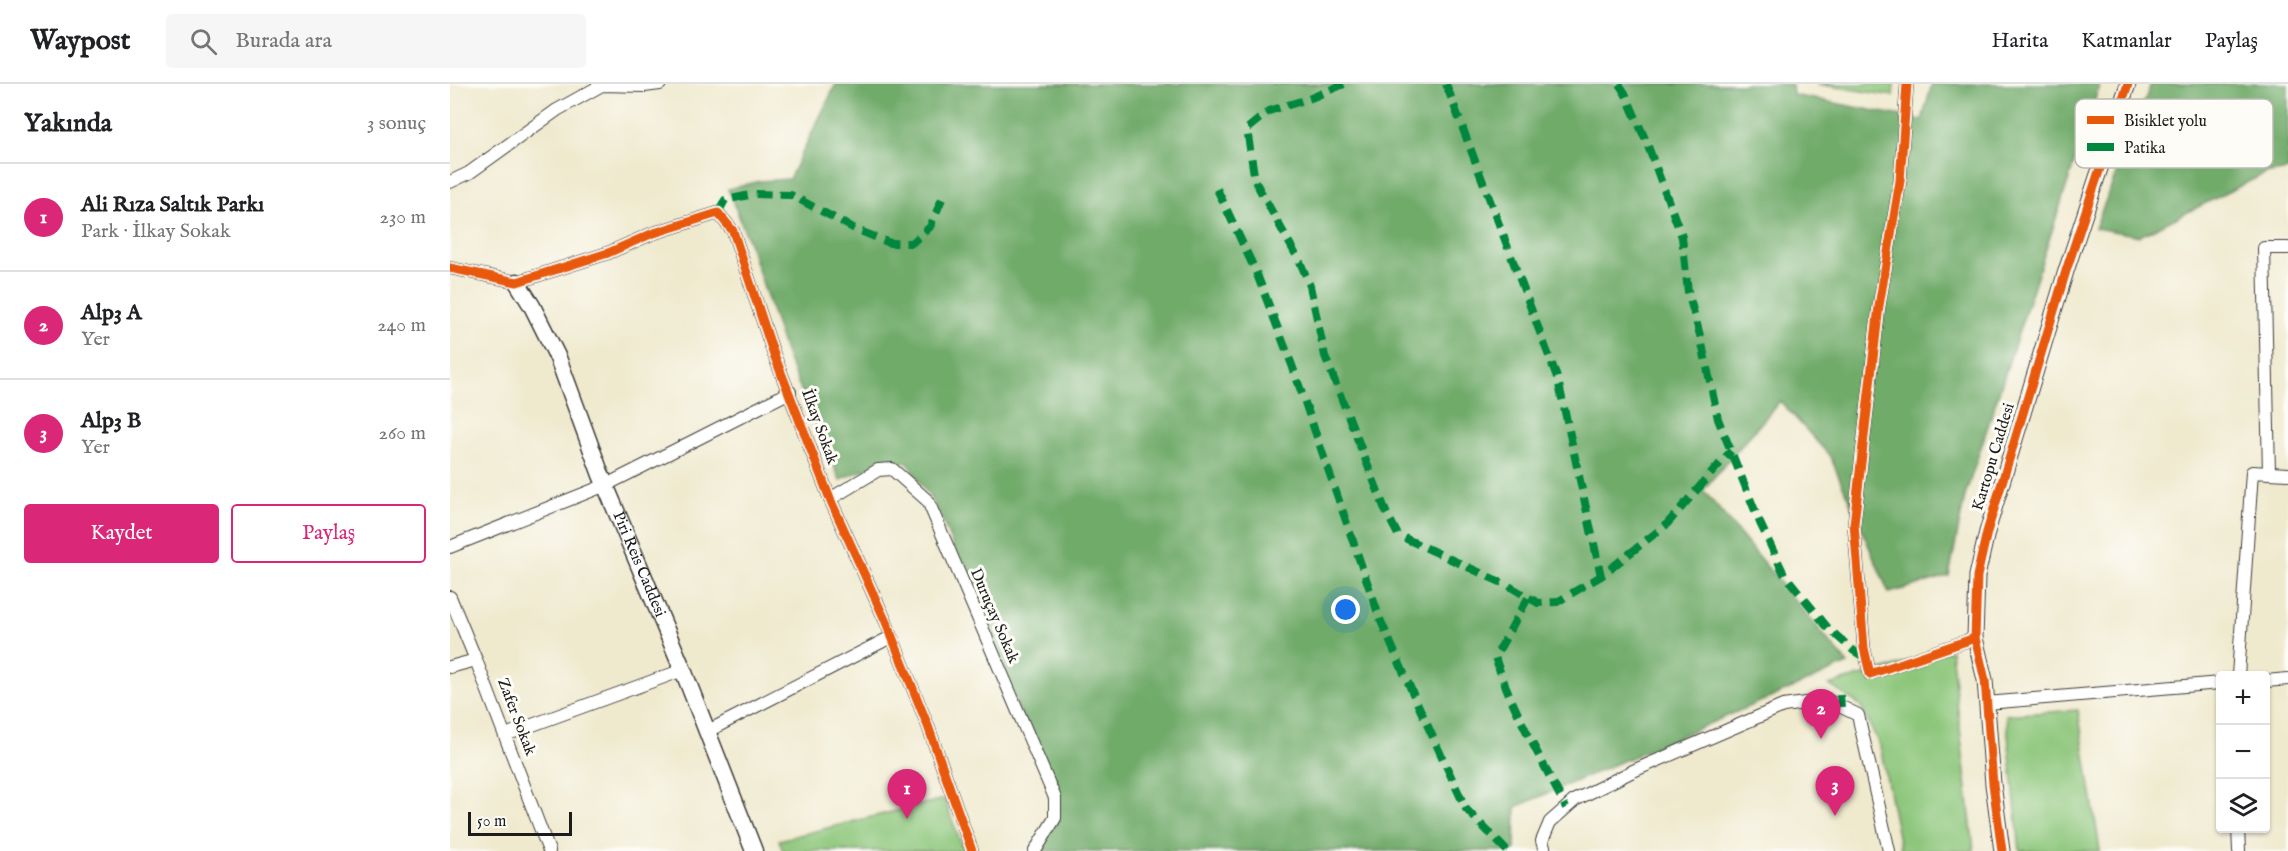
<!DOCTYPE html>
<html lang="tr">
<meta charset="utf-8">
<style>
:root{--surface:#fff;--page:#f6f6f6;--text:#202124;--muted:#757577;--line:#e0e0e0;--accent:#db2777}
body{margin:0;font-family:"IM FELL English",serif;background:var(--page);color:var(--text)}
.controls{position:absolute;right:18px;bottom:18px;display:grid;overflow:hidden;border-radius:6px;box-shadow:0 2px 4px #0004}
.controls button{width:54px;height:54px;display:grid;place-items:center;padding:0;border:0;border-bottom:2px solid var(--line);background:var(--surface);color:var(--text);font:30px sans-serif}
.scale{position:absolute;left:18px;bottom:15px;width:104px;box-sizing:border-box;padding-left:6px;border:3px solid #1c1c1c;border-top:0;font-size:16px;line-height:21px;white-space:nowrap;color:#1c1c1c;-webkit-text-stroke:4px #fdfcf7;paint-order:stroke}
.you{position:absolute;left:896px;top:526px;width:21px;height:21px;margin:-15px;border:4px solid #fff;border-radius:50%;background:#1a73e8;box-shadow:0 0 0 9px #1a73e833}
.badge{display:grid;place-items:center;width:39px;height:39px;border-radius:50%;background:var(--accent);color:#fff;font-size:20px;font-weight:700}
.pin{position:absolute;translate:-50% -50px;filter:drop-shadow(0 2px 3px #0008)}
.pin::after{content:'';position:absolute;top:32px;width:21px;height:18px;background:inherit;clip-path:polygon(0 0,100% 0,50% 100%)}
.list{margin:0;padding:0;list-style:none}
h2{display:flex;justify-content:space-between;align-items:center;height:78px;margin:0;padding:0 24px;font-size:26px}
h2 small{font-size:20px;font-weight:400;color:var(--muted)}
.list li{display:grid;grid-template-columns:39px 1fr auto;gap:18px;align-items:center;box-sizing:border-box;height:108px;padding:0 24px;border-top:2px solid var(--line)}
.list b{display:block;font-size:22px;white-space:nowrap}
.list p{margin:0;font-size:20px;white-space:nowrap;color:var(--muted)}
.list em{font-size:20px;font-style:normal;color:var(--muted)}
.actions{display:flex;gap:12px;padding:18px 24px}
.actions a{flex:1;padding:14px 0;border:2px solid var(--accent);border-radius:6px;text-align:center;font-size:21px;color:var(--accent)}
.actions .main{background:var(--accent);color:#fff}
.icon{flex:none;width:33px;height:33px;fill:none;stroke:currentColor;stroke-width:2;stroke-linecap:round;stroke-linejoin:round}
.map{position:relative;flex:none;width:1838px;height:767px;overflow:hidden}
header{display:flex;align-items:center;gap:36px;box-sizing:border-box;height:84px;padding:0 30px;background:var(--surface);border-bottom:2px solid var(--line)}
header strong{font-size:28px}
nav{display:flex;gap:33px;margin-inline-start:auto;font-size:21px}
.search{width:420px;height:54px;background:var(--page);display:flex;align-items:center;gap:15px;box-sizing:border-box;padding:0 21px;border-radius:6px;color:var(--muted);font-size:22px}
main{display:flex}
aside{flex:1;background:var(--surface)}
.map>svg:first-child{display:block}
.green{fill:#8cc67a;stroke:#54714b;stroke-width:1.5}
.forest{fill:#71ab6a;stroke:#466443;stroke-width:1.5}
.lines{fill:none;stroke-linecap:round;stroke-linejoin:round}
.minor-casing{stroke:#3c3b37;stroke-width:14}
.tertiary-casing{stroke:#3c3b37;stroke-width:17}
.secondary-casing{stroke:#3c3b37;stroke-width:19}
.minor{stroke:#fff;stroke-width:12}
.tertiary{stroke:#fff;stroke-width:15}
.secondary{stroke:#fff;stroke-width:16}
.quiet{stroke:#00873e;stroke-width:8;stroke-dasharray:15 8;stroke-linecap:butt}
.cycleway-casing{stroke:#fdfcf7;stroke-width:13}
.cycleway{stroke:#e8590c;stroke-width:9}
.labels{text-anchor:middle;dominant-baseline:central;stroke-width:6;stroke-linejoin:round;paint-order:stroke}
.street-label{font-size:16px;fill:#1c1c1c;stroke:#fdfcf7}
.key{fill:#fdfcf7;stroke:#bab9b5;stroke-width:1.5}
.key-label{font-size:16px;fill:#1c1c1c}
</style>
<header>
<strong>Waypost</strong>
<div class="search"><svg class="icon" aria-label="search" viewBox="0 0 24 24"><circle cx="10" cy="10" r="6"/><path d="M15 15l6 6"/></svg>Burada ara</div>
<nav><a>Harita</a><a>Katmanlar</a><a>Paylaş</a></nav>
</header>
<main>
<aside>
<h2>Yakında<small>3 sonuç</small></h2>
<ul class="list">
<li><span class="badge">1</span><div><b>Ali Rıza Saltık Parkı</b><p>Park · İlkay Sokak</p></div><em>230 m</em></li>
<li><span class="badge">2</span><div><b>Alp3 A</b><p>Yer</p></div><em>240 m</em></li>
<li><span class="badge">3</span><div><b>Alp3 B</b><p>Yer</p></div><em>260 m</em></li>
</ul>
<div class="actions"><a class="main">Kaydet</a><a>Paylaş</a></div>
</aside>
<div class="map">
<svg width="1838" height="767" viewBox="0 0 1838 767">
<rect width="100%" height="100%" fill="#fdfcf7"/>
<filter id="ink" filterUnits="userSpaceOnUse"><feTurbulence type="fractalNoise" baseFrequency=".0167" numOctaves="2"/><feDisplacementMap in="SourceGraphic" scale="12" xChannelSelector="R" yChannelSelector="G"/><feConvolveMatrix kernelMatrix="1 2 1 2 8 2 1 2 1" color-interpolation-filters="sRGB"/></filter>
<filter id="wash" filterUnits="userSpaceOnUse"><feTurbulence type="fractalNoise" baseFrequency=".008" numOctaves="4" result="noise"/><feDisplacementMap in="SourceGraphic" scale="24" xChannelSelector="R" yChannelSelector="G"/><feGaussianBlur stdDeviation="1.35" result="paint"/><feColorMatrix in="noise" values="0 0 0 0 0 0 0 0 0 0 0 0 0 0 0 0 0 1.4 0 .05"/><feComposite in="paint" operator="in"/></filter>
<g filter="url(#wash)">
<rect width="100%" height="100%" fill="#efe9cd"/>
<!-- green -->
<g class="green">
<polygon points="1367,0 1444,0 1443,12"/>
<polygon points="1501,566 1524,767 1451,767 1430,662 1410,621 1379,601"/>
<polygon points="1628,626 1650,767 1570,767 1556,631"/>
<polygon points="494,715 514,767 333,767 329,756"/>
</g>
<!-- forest -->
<g class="forest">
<polygon points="386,0 1342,0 1343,11 1472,36 1482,0 1650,0 1515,412 1499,492 1439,509 1380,372 1330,317 1253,406 1398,580 1066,723 1065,767 585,767 595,752 605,714 489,428 458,379 436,376 390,396 336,271 300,161 278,105 310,97 339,95"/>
<polygon points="1701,0 1838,0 1838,86 1814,90 1690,152 1645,144"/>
</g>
</g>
<g filter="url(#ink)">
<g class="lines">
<!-- minor casing -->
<g class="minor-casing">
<g id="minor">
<polyline points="1457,0 1450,97 1429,222 1404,440 1414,564 1420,590 1525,554"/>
<polyline points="0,98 19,89 107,26 152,1 194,2 210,0"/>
<polyline points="0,184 67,198 158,169 201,150 268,129 283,147 323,268 380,415 436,538 478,642 522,767"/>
<polyline points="1819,389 1814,164 1838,164"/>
<polyline points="380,415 428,386 442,385 478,417 605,714 605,734 585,767"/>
<polyline points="0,463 156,401 340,308"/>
<polyline points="0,513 26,576 99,767"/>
<polyline points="0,583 26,576"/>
<polyline points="1788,592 1802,388 1838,390"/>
<polyline points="1816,597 1838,595"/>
<polyline points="1537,619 1770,599"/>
<polyline points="256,648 441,553"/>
<polyline points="55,651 233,586"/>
<polyline points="1788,744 1789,767"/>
<polyline points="1095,767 1092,757 1100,738 1125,716 1183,687 1333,622 1377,616 1408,631 1439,767"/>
</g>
</g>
<!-- tertiary casing -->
<g class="tertiary-casing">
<polyline id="tertiary" points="1552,767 1543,700 1535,596 1525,554 1527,492 1537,448 1616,187 1678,0"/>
</g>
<!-- secondary casing -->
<g class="secondary-casing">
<g id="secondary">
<path id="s1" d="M67 198 82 222 108 274 151 391 233 586 304 767"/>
</g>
</g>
<!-- minor -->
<use href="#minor" class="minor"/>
<!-- tertiary -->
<use href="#tertiary" class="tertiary"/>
<!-- secondary -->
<use href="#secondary" class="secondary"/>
<!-- quiet -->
<g class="quiet">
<polyline points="894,0 861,14 819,27 797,45 805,97 851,180 860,202 875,272 936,428 948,451 1059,502 1088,519 1107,518 1151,492 1216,441 1281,367"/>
<polyline points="996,0 1108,296 1151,492"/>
<polyline points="1169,0 1175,9 1196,57 1232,153 1238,208 1251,255 1268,335 1310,439 1334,490 1378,544 1404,567 1416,574"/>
<polyline points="767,105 806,188 842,281 930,535 964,612 1016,725 1057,767"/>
<polyline points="268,129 275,116 305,110 341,111 405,145 440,159 462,159 480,143 495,108"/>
<path d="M1078 514 1045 573C1062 626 1091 674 1116 724"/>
<polyline points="1390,611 1391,623"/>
</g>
<!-- cycleway casing -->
<g class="cycleway-casing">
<g id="cycleway">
<polyline points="1457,0 1450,97 1429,222 1404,440 1414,564 1420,590 1525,554"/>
<polyline points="0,184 67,198 158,169 201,150 268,129 283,147 323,268 380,415 436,538 478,642 522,767"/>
<polyline points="1552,767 1543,700 1535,596 1525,554 1527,492 1537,448 1616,187 1678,0"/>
</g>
</g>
<!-- cycleway -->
<use href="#cycleway" class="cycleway"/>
</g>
</g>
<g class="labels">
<!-- street labels -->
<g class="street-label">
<text transform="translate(369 343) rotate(70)">İlkay Sokak</text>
<text transform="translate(1544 373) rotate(-73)">Kartopu Caddesi</text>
<text stroke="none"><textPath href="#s1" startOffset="308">Piri Reis Caddesi</textPath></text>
<text transform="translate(544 532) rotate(67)">Duruçay Sokak</text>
<text transform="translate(66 633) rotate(69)">Zafer Sokak</text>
</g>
</g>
<!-- legend -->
<rect x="1625" y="15" width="198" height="69" rx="9" class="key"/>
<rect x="1637" y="32" width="27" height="8" fill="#e8590c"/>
<rect x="1637" y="59" width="27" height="8" fill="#00873e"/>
<g class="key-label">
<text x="1674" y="42">Bisiklet yolu</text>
<text x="1674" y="69">Patika</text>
</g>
</svg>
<div class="controls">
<button>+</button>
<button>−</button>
<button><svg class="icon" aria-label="layers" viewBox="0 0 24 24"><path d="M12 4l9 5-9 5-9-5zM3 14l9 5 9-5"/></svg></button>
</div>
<div class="scale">50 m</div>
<div class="you"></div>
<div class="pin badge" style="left:457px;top:735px">1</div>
<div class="pin badge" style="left:1371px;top:655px">2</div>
<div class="pin badge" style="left:1385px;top:732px">3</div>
</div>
</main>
